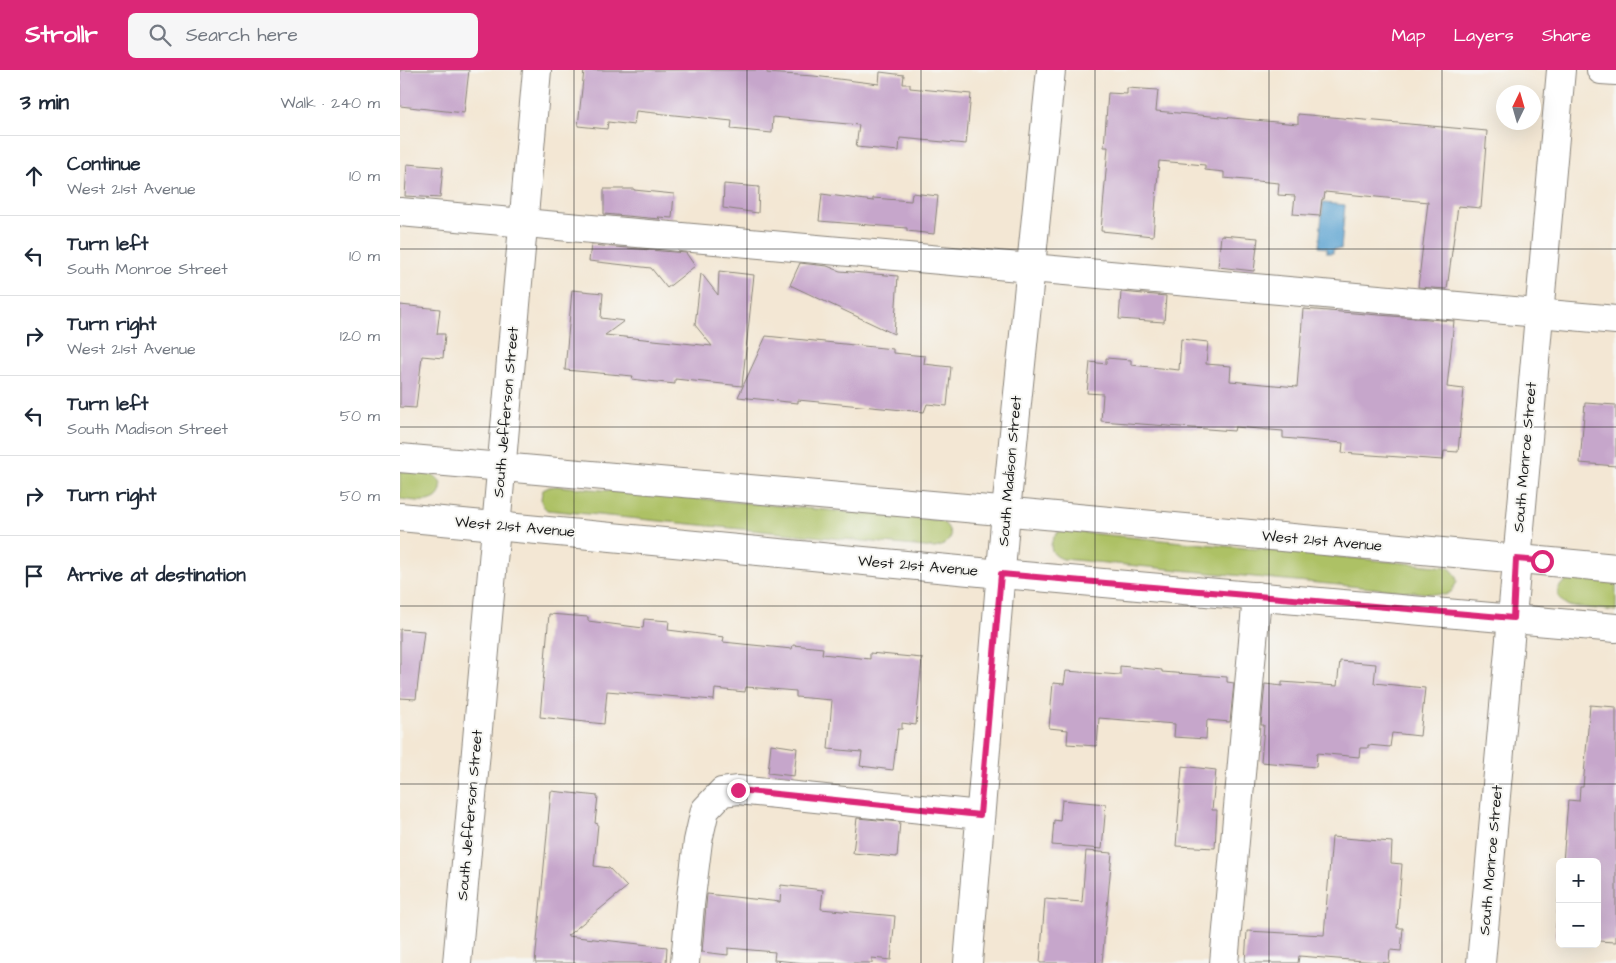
<!DOCTYPE html>
<meta charset="utf-8">
<style>
:root{--surface:#fff;--page:#f6f6f7;--text:#1f2937;--muted:#747a83;--line:#e0e1e3;--accent:#db2777}
body{margin:0;font-family:"Architects Daughter",sans-serif;background:var(--page);color:var(--text)}
.controls{position:absolute;right:15px;bottom:15px;display:grid;overflow:hidden;border-radius:8px;box-shadow:0 5px 20px #0002}
.controls button{width:45px;height:45px;display:grid;place-items:center;padding:0;border:0;border-bottom:1px solid var(--line);background:var(--surface);color:var(--text);font:25px sans-serif}
.compass{position:absolute;left:1096px;top:15px;width:45px;height:45px;border-radius:50%;background:var(--surface);box-shadow:0 5px 20px #0002;rotate:5deg}
.stop{position:absolute;width:15px;height:15px;margin:-11px;border:4px solid #db2777;border-radius:50%;background:#fff}
.stop.end{background:#db2777;border-color:#fff;box-shadow:0 1px 5px #0008}
.list{margin:0;padding:0;list-style:none}
h2{display:flex;justify-content:space-between;align-items:center;height:65px;margin:0;padding:0 20px;font-size:21px}
h2 small{font-size:16px;font-weight:400;color:var(--muted)}
.list li{display:grid;grid-template-columns:32px 1fr auto;gap:15px;align-items:center;box-sizing:border-box;height:80px;padding:0 20px;border-top:1px solid var(--line)}
.list b{display:block;font-size:19px;white-space:nowrap}
.list p{margin:0;font-size:16px;white-space:nowrap;color:var(--muted)}
.list em{font-size:16px;font-style:normal;color:var(--muted)}
.icon{flex:none;width:28px;height:28px;fill:none;stroke:currentColor;stroke-width:2;stroke-linecap:round;stroke-linejoin:round}
.map{position:relative;flex:none;width:1216px;height:893px;overflow:hidden}
header{display:flex;align-items:center;gap:30px;box-sizing:border-box;height:70px;padding:0 25px;background:var(--accent);color:#fff}
header strong{font-size:24px}
nav{display:flex;gap:28px;margin-inline-start:auto;font-size:18px}
.search{width:350px;height:45px;background:var(--page);display:flex;align-items:center;gap:12px;box-sizing:border-box;padding:0 18px;border-radius:8px;color:var(--muted);font-size:19px}
main{display:flex}
aside{flex:1;background:var(--surface)}
.map>svg:first-child{display:block}
.green{fill:#adc165;stroke:#646e40}
.water{fill:#5ba3d1;stroke:#3c6076}
.building{fill:#c6a6cb}
.lines{fill:none;stroke-linecap:round;stroke-linejoin:round}
.minor-casing{stroke:#888278;stroke-width:30}
.minor{stroke:#fff;stroke-width:28}
.route{stroke:#db2777;stroke-width:6}
.grid{fill:none;stroke:#1c1c1c;stroke-width:1;stroke-opacity:0.55}
.labels{text-anchor:middle;dominant-baseline:central;stroke-width:4;stroke-linejoin:round;paint-order:stroke}
.street-label{font-size:15px;fill:#1c1c1c;stroke:#f6f6f2}
</style>
<header>
<strong>Strollr</strong>
<div class="search"><svg class="icon" aria-label="search" viewBox="0 0 24 24"><circle cx="10" cy="10" r="6"/><path d="M15 15l6 6"/></svg>Search here</div>
<nav><a>Map</a><a>Layers</a><a>Share</a></nav>
</header>
<main>
<aside>
<h2>3 min<small>Walk · 240 m</small></h2>
<ul class="list">
<li><svg class="icon" aria-label="ahead" viewBox="0 0 24 24"><path d="M12 20V5M6 11l6-6 6 6"/></svg><div><b>Continue</b><p>West 21st Avenue</p></div><em>10 m</em></li>
<li><svg class="icon" aria-label="left" viewBox="0 0 24 24"><path d="M17 20v-9H6M10 6l-5 5 5 5"/></svg><div><b>Turn left</b><p>South Monroe Street</p></div><em>10 m</em></li>
<li><svg class="icon" aria-label="right" viewBox="0 0 24 24"><path d="M7 20v-9h11M14 6l5 5-5 5"/></svg><div><b>Turn right</b><p>West 21st Avenue</p></div><em>120 m</em></li>
<li><svg class="icon" aria-label="left" viewBox="0 0 24 24"><path d="M17 20v-9H6M10 6l-5 5 5 5"/></svg><div><b>Turn left</b><p>South Madison Street</p></div><em>50 m</em></li>
<li><svg class="icon" aria-label="right" viewBox="0 0 24 24"><path d="M7 20v-9h11M14 6l5 5-5 5"/></svg><div><b>Turn right</b></div><em>50 m</em></li>
<li><svg class="icon" aria-label="arrive" viewBox="0 0 24 24"><path d="M6 21V4h12l-3 4 3 4H6"/></svg><div><b>Arrive at destination</b></div></li>
</ul>
</aside>
<div class="map">
<svg width="1216" height="893" viewBox="0 0 1216 893">
<rect width="100%" height="100%" fill="#f6f6f2"/>
<filter id="ink" filterUnits="userSpaceOnUse"><feTurbulence type="fractalNoise" baseFrequency=".02" numOctaves="2"/><feDisplacementMap in="SourceGraphic" scale="10" xChannelSelector="R" yChannelSelector="G"/><feConvolveMatrix kernelMatrix="1 2 1 2 8 2 1 2 1" color-interpolation-filters="sRGB"/></filter>
<filter id="wash" filterUnits="userSpaceOnUse"><feTurbulence type="fractalNoise" baseFrequency=".0096" numOctaves="4" result="noise"/><feDisplacementMap in="SourceGraphic" scale="20" xChannelSelector="R" yChannelSelector="G"/><feGaussianBlur stdDeviation="1.12" result="paint"/><feColorMatrix in="noise" values="0 0 0 0 0 0 0 0 0 0 0 0 0 0 0 0 0 1.4 0 .05"/><feComposite in="paint" operator="in"/></filter>
<g filter="url(#wash)">
<rect width="100%" height="100%" fill="#f3e7d4"/>
<!-- green -->
<g class="green">
<path d="M0 401C10 402 26 401 35 406 39 409 42 414 41 419 38 437 12 430 0 429Z"/>
<path d="M157 416 538 450C546 453 549 458 551 466 547 474 543 476 535 478L147 440C140 434 140 429 143 420L149 417Z"/>
<path d="M666 461 1047 497C1054 501 1056 504 1057 512L1051 522 1045 525 663 489C648 484 648 473 658 462Z"/>
<path d="M1172 508 1216 512V541L1169 536C1152 528 1156 513 1172 508Z"/>
</g>
<!-- water -->
<polygon class="water" points="923,133 945,135 941,179 933,179 933,183 927,183 927,178 919,177"/>
<g id="blocks">
<!-- building -->
<g class="building">
<polygon points="0,0 69,0 64,43 0,36"/>
<polygon points="184,0 367,0 367,3 414,6 479,14 480,2 504,5 503,14 510,14 510,18 571,24 566,74 500,68 499,81 456,77 459,55 373,47 372,63 331,59 332,51 236,41 234,55 208,52 207,59 178,56"/>
<polygon points="727,18 758,20 756,41 898,54 898,44 1087,61 1081,138 1058,136 1047,219 1018,217 1028,132 925,122 924,129 922,129 920,146 893,144 895,126 878,125 879,113 824,108 824,102 805,100 805,95 759,91 753,166 701,161 708,77 704,77 708,23 727,24"/>
<polygon points="7,94 43,97 40,128 5,126"/>
<polygon points="324,114 359,117 358,143 323,138"/>
<polygon points="204,119 234,119 234,120 274,124 272,148 258,147 260,149 204,144"/>
<polygon points="512,123 538,126 534,164 507,161 507,158 419,151 422,124 473,131 473,128 511,131"/>
<polygon points="821,165 858,168 854,201 818,197"/>
<polygon points="191,175 286,183 295,196 267,218 251,198 189,191"/>
<polygon points="400,193 427,196 440,201 498,206 494,264 390,215"/>
<polygon points="319,201 354,205 342,316 275,309 275,314 248,311 232,309 233,306 165,300 172,220 203,223 201,248 224,251 205,265 312,276 295,255 301,203 318,225"/>
<polygon points="721,222 766,226 764,252 719,249"/>
<polygon points="0,235 40,239 37,264 45,264 43,288 22,286 16,338 0,337"/>
<polygon points="903,239 1054,251 1047,317 1064,319 1058,382 1044,381 1043,390 942,383 943,373 883,368 883,361 835,357 834,361 701,351 703,324 687,323 690,292 706,294 706,288 731,290 731,295 779,300 781,269 808,272 806,294 831,296 830,311 897,317"/>
<polygon points="366,266 493,279 493,283 525,286 524,294 551,297 547,336 527,334 524,342 398,330 398,333 338,327"/>
<polygon points="1185,333 1216,335 1216,396 1180,393"/>
<polygon points="149,544 188,547 188,551 243,558 244,549 269,551 268,560 324,567 323,572 392,579 393,575 423,578 422,584 470,589 470,583 522,588 516,655 502,653 502,659 498,659 493,700 460,696 462,682 428,679 432,630 396,627 396,621 346,617 345,622 315,619 314,630 207,621 204,654 140,647"/>
<polygon points="0,559 24,561 16,629 0,628"/>
<polygon points="940,591 976,594 974,613 1025,618 1020,666 992,663 990,677 968,675 968,678 960,678 959,687 917,683 916,697 861,692 864,655 861,655 865,614 882,616 882,612 937,616"/>
<polygon points="720,596 762,600 762,602 827,607 827,612 834,613 830,652 807,650 806,669 774,667 775,654 699,648 697,676 667,674 668,660 649,658 653,613 664,614 666,601 720,605"/>
<polygon points="1190,635 1216,637 1216,872 1197,871 1197,792 1163,792 1168,730 1179,731 1180,717 1183,717"/>
<polygon points="371,674 397,678 394,706 368,703"/>
<polygon points="782,696 816,700 812,740 817,740 815,778 776,776"/>
<polygon points="151,721 198,726 195,753 198,754 194,796 209,798 227,817 167,866 267,877 266,893 135,893"/>
<polygon points="662,730 706,734 702,779 652,775 654,750 660,751"/>
<polygon points="457,748 500,752 497,787 453,783"/>
<polygon points="932,767 992,772 991,793 1002,794 997,858 1003,858 1001,881 990,880 989,893 899,886 898,893 845,893 847,861 924,865"/>
<polygon points="686,781 712,783 702,893 640,893 645,829 682,832"/>
<polygon points="381,815 423,820 421,839 495,846 491,890 472,888 472,893 405,893 374,890 375,882 328,878 328,885 302,882 307,824 380,832"/>
<polygon points="1159,822 1160,822 1160,867 1155,867"/>
</g>
</g>
</g>
<g filter="url(#ink)">
<use href="#blocks" fill-opacity="0" stroke="#888278" stroke-width="1"/>
<g class="lines">
<!-- minor casing -->
<g class="minor-casing">
<g id="minor">
<polyline points="1201,0 1216,1"/>
<polyline points="0,142 1216,250"/>
<polyline points="0,388 645,445 1216,498"/>
<polyline points="0,447 601,504 1216,558"/>
<polyline points="57,893 137,0"/>
<polyline points="285,893 290,835 298,771 305,740 322,722 338,720 580,745"/>
<polyline points="568,893 606,441 651,0"/>
<polyline points="824,893 857,526"/>
<polyline points="1081,893 1161,0"/>
</g>
</g>
<!-- minor -->
<use href="#minor" class="minor"/>
</g>
</g>
<g class="lines" filter="url(#ink)">
<!-- route -->
<polyline class="route" points="338,720 580,745 601,504 1113,548 1116,489 1142,491"/>
</g>
<!-- grid -->
<path class="grid" d="M174 0V893M347 0V893M521 0V893M695 0V893M869 0V893M1042 0V893M0 179H1216M0 357H1216M0 536H1216M0 714H1216"/>
<g class="labels">
<!-- street labels -->
<g class="street-label">
<text transform="translate(106 342) rotate(-85)">South Jefferson Street</text>
<text transform="translate(1125 387) rotate(-85)">South Monroe Street</text>
<text transform="translate(610 401) rotate(-85)">South Madison Street</text>
<text transform="translate(115 457) rotate(5)">West 21st Avenue</text>
<text transform="translate(922 471) rotate(5)">West 21st Avenue</text>
<text transform="translate(518 496) rotate(5)">West 21st Avenue</text>
<text transform="translate(70 745) rotate(-85)">South Jefferson Street</text>
<text transform="translate(1091 790) rotate(-85)">South Monroe Street</text>
</g>
</g>
</svg>
<div class="controls">
<button>+</button>
<button>−</button>
</div>
<svg class="compass" viewBox="-18 -18 36 36"><path d="M0-13l5 13h-10z" fill="#e53935"/><path d="M0 13l5-13h-10z" fill="#747a83"/></svg>
<div class="stop" style="left:1142px;top:491px"></div>
<div class="stop end" style="left:338px;top:720px"></div>
</div>
</main>
